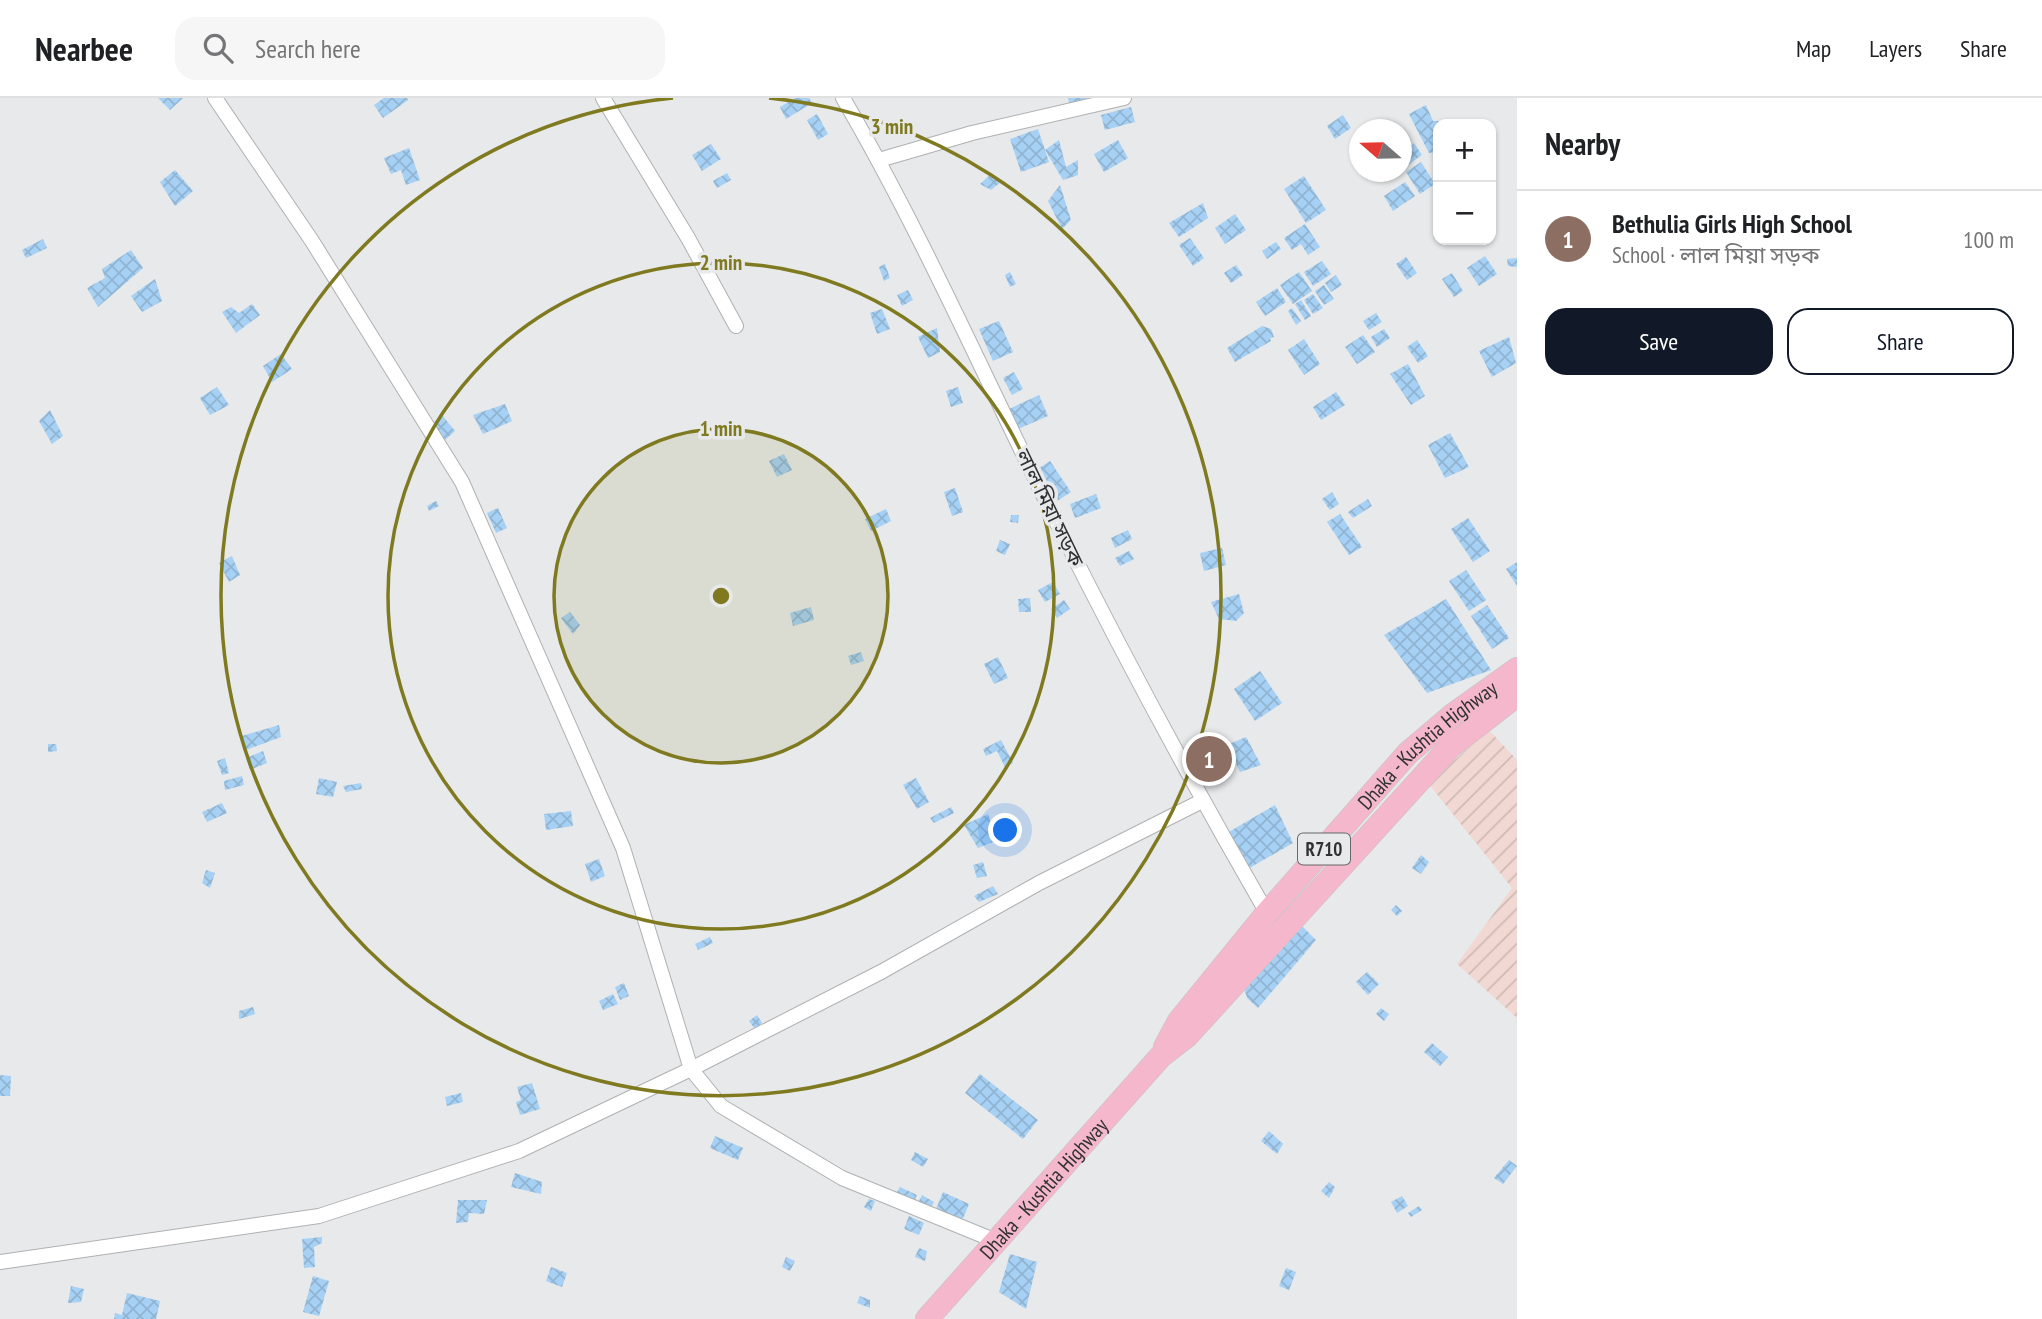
<!DOCTYPE html>
<meta charset="utf-8">
<style>
:root{--surface:#fff;--page:#f6f6f6;--text:#202124;--muted:#757577;--line:#e0e0e0;--accent:#111827}
body{margin:0;font-family:"PT Sans Narrow","Noto Sans Bengali",sans-serif;background:var(--page);color:var(--text)}
.controls{position:absolute;right:21px;top:21px;display:grid;overflow:hidden;border-radius:14px;box-shadow:0 2px 5px #0004}
.controls button{width:63px;height:63px;display:grid;place-items:center;padding:0;border:0;border-bottom:2px solid var(--line);background:var(--surface);color:var(--text);font:35px sans-serif}
.compass{position:absolute;left:1349px;top:21px;width:63px;height:63px;border-radius:50%;background:var(--surface);box-shadow:0 2px 5px #0004;rotate:290deg}
.you{position:absolute;left:1006px;top:733px;width:24px;height:24px;margin:-18px;border:5px solid #fff;border-radius:50%;background:#1a73e8;box-shadow:0 0 0 10px #1a73e833}
.badge{display:grid;place-items:center;width:46px;height:46px;border-radius:50%;background:var(--accent);color:#fff;font-size:23px;font-weight:700}
.pin{position:absolute;translate:-50% -50%;border:4px solid #fff;box-shadow:0 2px 7px #0006}
.list{margin:0;padding:0;list-style:none}
h2{display:flex;justify-content:space-between;align-items:center;height:91px;margin:0;padding:0 28px;font-size:30px}
h2 small{font-size:23px;font-weight:400;color:var(--muted)}
.list li{display:grid;grid-template-columns:46px 1fr auto;gap:21px;align-items:center;box-sizing:border-box;height:98px;padding:0 28px;border-top:2px solid var(--line)}
.list b{display:block;font-size:26px;white-space:nowrap}
.list p{margin:0;font-size:23px;white-space:nowrap;color:var(--muted)}
.list em{font-size:23px;font-style:normal;color:var(--muted)}
.actions{display:flex;gap:14px;padding:21px 28px}
.actions a{flex:1;padding:16px 0;border:2px solid var(--accent);border-radius:21px;text-align:center;font-size:24px;color:var(--accent)}
.actions .main{background:var(--accent);color:#fff}
.icon{flex:none;width:38px;height:38px;fill:none;stroke:currentColor;stroke-width:2;stroke-linecap:round;stroke-linejoin:round}
.map{position:relative;flex:none;width:1517px;height:1221px;overflow:hidden}
header{display:flex;align-items:center;gap:42px;box-sizing:border-box;height:98px;padding:0 35px;background:var(--surface);border-bottom:2px solid var(--line)}
header strong{font-size:33px}
nav{display:flex;gap:38px;margin-inline-start:auto;font-size:24px}
.search{width:490px;height:63px;background:var(--page);display:flex;align-items:center;gap:18px;box-sizing:border-box;padding:0 24px;border-radius:21px;color:var(--muted);font-size:26px}
main{display:flex}
aside{flex:1;background:var(--surface)}
.map>svg:first-child{display:block}
.industrial{fill:url(#industrial-furrows)}
.building{fill:url(#building-cross-hatch)}
.lines{fill:none;stroke-linecap:round;stroke-linejoin:round}
.street-casing{stroke:#afb0b2;stroke-width:16}
.primary-casing{stroke:#c5c5c6;stroke-width:24}
.street{stroke:#fff;stroke-width:14}
.primary{stroke:#f4b7cb;stroke-width:23}
.ring{fill:none;stroke:#7f791f;stroke-width:3.5}
.labels{text-anchor:middle;dominant-baseline:central;stroke-width:7;stroke-linejoin:round;paint-order:stroke}
.shield{fill:#e7e9ea;stroke:#676869;stroke-width:2}
.shield-label{font-size:19px;font-weight:bold;fill:#303132}
.street-label{font-size:21px;fill:#303132;stroke:#e7e9ea}
.centre{fill:#7f791f;stroke:#e7e9ea;stroke-width:3.5}
.ring-label{font-size:21px;text-anchor:middle;font-weight:bold;fill:#7f791f;stroke:#e7e9ea;stroke-width:7;stroke-linejoin:round;paint-order:stroke}
</style>
<header>
<strong>Nearbee</strong>
<div class="search"><svg class="icon" aria-label="search" viewBox="0 0 24 24"><circle cx="10" cy="10" r="6"/><path d="M15 15l6 6"/></svg>Search here</div>
<nav><a>Map</a><a>Layers</a><a>Share</a></nav>
</header>
<main>
<div class="map">
<svg width="1517" height="1221" viewBox="0 0 1517 1221">
<defs>
<pattern id="industrial-furrows" width="10" height="10" patternUnits="userSpaceOnUse" patternTransform="scale(1.75)"><rect width="10" height="10" fill="#f2d8d2"/><path d="M-1 1l2-2M0 10L10 0M9 11l2-2" fill="none" stroke="#d0bab5"/></pattern>
<pattern id="building-cross-hatch" width="8" height="8" patternUnits="userSpaceOnUse" patternTransform="scale(1.75)"><rect width="8" height="8" fill="#a7d1f4"/><path d="M0 0l8 8M0 8l8-8" fill="none" stroke="#90b4d2"/></pattern>
</defs>
<rect width="100%" height="100%" fill="#e7e9ea"/>
<!-- industrial -->
<polygon class="industrial" points="1489,632 1517,662 1517,920 1457,866 1512,790 1428,685"/>
<!-- building -->
<g class="building">
<polygon points="158,0 183,0 170,12"/>
<polygon points="384,0 407,0 408,2 383,20 374,7"/>
<polygon points="795,0 809,0 812,5 786,21 780,9"/>
<polygon points="1068,0 1087,0 1070,9"/>
<polygon points="1426,7 1433,23 1439,23 1440,26 1438,54 1429,55 1409,16"/>
<polygon points="1131,9 1135,24 1105,32 1101,17"/>
<polygon points="817,16 828,36 818,42 807,22"/>
<polygon points="1343,17 1351,30 1335,41 1327,28"/>
<polygon points="1038,31 1049,64 1021,74 1010,41"/>
<polygon points="1059,42 1066,69 1078,62 1078,77 1063,82 1045,52"/>
<polygon points="1118,42 1128,60 1104,74 1094,56"/>
<polygon points="1414,45 1422,57 1405,69 1402,54"/>
<polygon points="711,46 721,61 702,73 692,57"/>
<polygon points="409,50 420,82 406,87 401,72 391,76 384,60"/>
<polygon points="1421,64 1435,86 1420,96 1406,74"/>
<polygon points="175,72 193,93 175,108 160,84"/>
<polygon points="1374,74 1388,74 1389,75 1380,82"/>
<polygon points="727,75 731,82 717,90 713,83"/>
<polygon points="990,77 1002,83 991,92 980,86"/>
<polygon points="1304,78 1326,112 1306,125 1284,91"/>
<polygon points="1405,84 1415,98 1393,113 1384,98"/>
<polygon points="1060,87 1071,122 1062,131 1048,103"/>
<polygon points="1203,105 1208,120 1179,139 1169,125"/>
<polygon points="1235,116 1246,132 1225,146 1215,130"/>
<polygon points="1305,126 1320,149 1308,157 1301,146 1292,152 1284,140"/>
<polygon points="1190,140 1204,160 1193,168 1179,147"/>
<polygon points="43,141 47,150 26,160 22,152"/>
<polygon points="1276,144 1281,151 1267,161 1262,153"/>
<polygon points="131,152 143,170 98,209 87,190 105,180 102,171"/>
<polygon points="1485,158 1497,176 1479,188 1467,170"/>
<polygon points="1406,159 1417,175 1407,182 1396,166"/>
<polygon points="1517,160 1517,169 1508,168 1507,161"/>
<polygon points="1322,163 1331,176 1313,188 1304,174"/>
<polygon points="885,166 890,180 884,183 879,169"/>
<polygon points="1236,167 1243,177 1231,185 1224,175"/>
<polygon points="1010,174 1016,186 1010,189 1005,177"/>
<polygon points="1299,174 1312,193 1293,206 1280,187"/>
<polygon points="1452,175 1463,193 1454,199 1442,181"/>
<polygon points="1336,177 1342,187 1331,194 1325,185"/>
<polygon points="155,181 162,203 142,214 131,198"/>
<polygon points="1324,187 1334,201 1324,207 1315,193"/>
<polygon points="1277,190 1286,204 1265,218 1256,204"/>
<polygon points="908,192 913,202 902,208 897,197"/>
<polygon points="1313,196 1323,210 1313,216 1304,202"/>
<polygon points="1301,202 1311,218 1305,222 1295,206"/>
<polygon points="252,206 260,217 236,235 222,214 231,209 239,215"/>
<polygon points="1292,210 1301,223 1296,227 1288,213"/>
<polygon points="882,211 890,231 877,236 870,215"/>
<polygon points="1376,215 1382,224 1369,232 1363,223"/>
<polygon points="999,223 1013,254 993,263 979,231"/>
<polygon points="1262,228 1271,231 1274,239 1270,240 1271,243 1235,264 1227,250"/>
<polygon points="937,230 940,254 928,260 918,239"/>
<polygon points="1384,231 1390,240 1377,249 1371,239"/>
<polygon points="1363,237 1375,254 1357,266 1345,249"/>
<polygon points="1509,239 1516,265 1492,279 1479,253"/>
<polygon points="1304,241 1320,266 1304,277 1288,252"/>
<polygon points="1417,242 1428,258 1418,265 1407,249"/>
<polygon points="281,256 292,271 272,284 263,268"/>
<polygon points="1408,266 1425,298 1411,307 1390,276"/>
<polygon points="1014,274 1023,291 1012,297 1003,280"/>
<polygon points="217,289 229,307 210,317 200,300"/>
<polygon points="958,289 963,305 951,309 946,293"/>
<polygon points="1336,294 1345,307 1321,322 1313,309"/>
<polygon points="1039,297 1048,318 1018,331 1009,311"/>
<polygon points="505,306 512,323 483,336 473,317"/>
<polygon points="50,312 63,338 52,346 39,323"/>
<polygon points="442,317 455,333 445,342 432,326"/>
<polygon points="1450,335 1469,369 1445,380 1428,347"/>
<polygon points="784,356 792,372 777,379 769,363"/>
<polygon points="1050,363 1071,394 1054,405 1033,374"/>
<polygon points="955,390 963,414 952,418 944,394"/>
<polygon points="1332,394 1339,406 1330,412 1322,401"/>
<polygon points="1096,396 1101,410 1075,420 1070,406"/>
<polygon points="1368,401 1372,408 1353,420 1348,414"/>
<polygon points="436,403 439,408 429,413 427,408"/>
<polygon points="498,410 507,430 496,435 487,415"/>
<polygon points="886,411 891,423 871,433 865,421"/>
<polygon points="1340,416 1362,449 1349,457 1327,424"/>
<polygon points="1011,417 1019,417 1018,425 1010,424"/>
<polygon points="1468,420 1490,453 1473,464 1451,431"/>
<polygon points="1128,432 1132,441 1115,450 1111,440"/>
<polygon points="1000,442 1010,446 1005,457 996,453"/>
<polygon points="1222,450 1226,467 1204,473 1200,455"/>
<polygon points="1129,453 1134,461 1120,468 1115,460"/>
<polygon points="232,458 240,477 229,484 219,465"/>
<polygon points="1517,464 1517,488 1506,471"/>
<polygon points="1466,472 1486,502 1469,513 1449,483"/>
<polygon points="1053,484 1060,496 1045,504 1038,492"/>
<polygon points="1239,496 1244,515 1236,523 1219,521 1211,504"/>
<polygon points="1030,500 1031,514 1019,514 1018,501"/>
<polygon points="1446,501 1491,572 1427,595 1384,537"/>
<polygon points="1064,502 1070,511 1057,520 1051,511"/>
<polygon points="1487,507 1509,540 1492,551 1471,518"/>
<polygon points="811,509 814,522 793,528 790,515"/>
<polygon points="570,514 580,527 573,536 561,520"/>
<polygon points="861,554 864,563 851,567 848,558"/>
<polygon points="998,559 1008,580 994,586 984,566"/>
<polygon points="1260,573 1282,605 1255,623 1234,591"/>
<polygon points="279,627 281,639 246,652 242,638"/>
<polygon points="1246,639 1261,667 1240,674 1227,647"/>
<polygon points="1001,642 1013,665 1005,669 997,653 986,658 983,651"/>
<polygon points="48,646 56,646 57,653 48,654"/>
<polygon points="263,653 267,665 250,672 246,660"/>
<polygon points="225,660 229,675 222,677 217,663"/>
<polygon points="242,678 244,687 225,692 224,683"/>
<polygon points="319,680 337,684 333,699 316,696"/>
<polygon points="916,680 929,704 917,711 903,687"/>
<polygon points="361,685 362,691 346,694 343,688"/>
<polygon points="222,705 227,715 207,724 202,714"/>
<polygon points="1275,707 1293,745 1246,772 1227,735"/>
<polygon points="951,709 954,715 934,725 930,720"/>
<polygon points="571,713 573,728 546,732 544,716"/>
<polygon points="988,716 998,742 978,750 964,727"/>
<polygon points="1421,757 1429,764 1421,776 1412,770"/>
<polygon points="599,761 605,778 591,784 585,766"/>
<polygon points="983,764 987,778 977,780 973,767"/>
<polygon points="206,772 215,775 210,790 202,785"/>
<polygon points="993,788 998,796 979,804 974,798"/>
<polygon points="1396,807 1402,813 1397,818 1391,812"/>
<polygon points="1300,826 1316,842 1258,910 1247,900 1244,890"/>
<polygon points="710,839 713,845 698,852 695,846"/>
<polygon points="1367,874 1379,886 1368,897 1356,884"/>
<polygon points="624,885 629,898 620,902 615,889"/>
<polygon points="613,896 618,906 603,912 599,903"/>
<polygon points="253,909 255,916 239,921 239,913"/>
<polygon points="1381,910 1389,916 1384,923 1376,916"/>
<polygon points="757,917 762,925 755,931 749,923"/>
<polygon points="1432,945 1448,959 1440,968 1424,954"/>
<polygon points="980,976 1038,1022 1023,1041 965,995"/>
<polygon points="0,977 11,978 10,998 0,998"/>
<polygon points="532,985 540,1011 520,1017 516,1004 521,1002 517,989"/>
<polygon points="461,995 463,1004 447,1008 445,999"/>
<polygon points="1269,1033 1283,1046 1277,1056 1261,1043"/>
<polygon points="715,1038 743,1050 738,1062 710,1050"/>
<polygon points="915,1054 928,1061 923,1069 911,1062"/>
<polygon points="1509,1062 1517,1068 1503,1086 1494,1080"/>
<polygon points="515,1075 542,1084 541,1096 511,1089"/>
<polygon points="1329,1084 1335,1089 1329,1100 1321,1093"/>
<polygon points="900,1089 917,1097 914,1104 896,1096"/>
<polygon points="943,1094 969,1106 962,1123 936,1111"/>
<polygon points="922,1097 934,1104 930,1112 918,1105"/>
<polygon points="1402,1098 1408,1108 1397,1115 1391,1104"/>
<polygon points="869,1101 875,1103 871,1113 864,1109"/>
<polygon points="458,1102 487,1102 484,1116 469,1115 468,1124 456,1125"/>
<polygon points="1419,1108 1422,1112 1411,1119 1408,1115"/>
<polygon points="909,1118 924,1125 919,1137 904,1131"/>
<polygon points="322,1139 322,1145 314,1149 315,1169 304,1170 302,1141"/>
<polygon points="919,1150 927,1153 925,1163 915,1159"/>
<polygon points="1010,1156 1037,1164 1026,1211 999,1194"/>
<polygon points="786,1159 795,1163 790,1173 782,1169"/>
<polygon points="551,1169 567,1175 562,1189 546,1183"/>
<polygon points="1286,1170 1296,1174 1289,1192 1279,1188"/>
<polygon points="313,1178 329,1183 319,1218 303,1214"/>
<polygon points="71,1188 84,1191 81,1204 68,1205"/>
<polygon points="127,1195 160,1203 156,1221 114,1221 115,1215 122,1217"/>
<polygon points="860,1198 870,1202 870,1210 857,1205"/>
</g>
<g class="lines">
<!-- street casing -->
<g class="street-casing">
<g id="street">
<polyline points="215,0 312,143 462,384 623,750 691,971 721,1008 842,1080 996,1143"/>
<polyline points="603,0 688,140 736,228"/>
<path d="M843 0C923 137 986 283 1057 425 1123 557 1193 687 1267 815"/>
<polyline points="879,62 972,35 1124,0"/>
<polyline points="0,1164 319,1118 519,1053 691,971 881,874 1039,785 1202,703"/>
</g>
</g>
<!-- primary casing -->
<g class="primary-casing">
<g id="primary">
<path id="s1" d="M1165 949 1179 923 1267 815 1408 655 1454 616 1517 571"/>
<path id="s2" d="M927 1221 1161 958 1187 938 1450 649 1517 597"/>
</g>
</g>
<!-- street -->
<use href="#street" class="street"/>
<!-- primary -->
<use href="#primary" class="primary"/>
</g>
<!-- distance rings -->
<circle cx="721" cy="498" r="167" fill="#7f791f" fill-opacity=".12"/>
<g class="ring">
<circle cx="721" cy="498" r="167"/>
<circle cx="721" cy="498" r="333"/>
<path d="M769 0A500 500 0 1 1 673 0"/>
</g>
<g class="labels">
<!-- shield labels -->
<rect class="shield" x="1298" y="735.5" width="52" height="31" rx="5"/>
<g class="shield-label">
<text x="1324" y="751">R710</text>
</g>
<!-- street labels -->
<g class="street-label">
<text transform="translate(1050 410) rotate(64)">লাল মিয়া সড়ক</text>
<text stroke="none"><textPath href="#s1" startOffset="402">Dhaka - Kushtia Highway</textPath></text>
<text stroke="none"><textPath href="#s2" startOffset="175">Dhaka - Kushtia Highway</textPath></text>
</g>
</g>
<circle cx="721" cy="498" r="10" class="centre"/>
<g class="ring-label">
<text x="892" y="36">3 min</text>
<text x="721" y="172">2 min</text>
<text x="721" y="338">1 min</text>
</g>
</svg>
<div class="controls">
<button>+</button>
<button>−</button>
</div>
<svg class="compass" viewBox="-18 -18 36 36"><path d="M0-13l5 13h-10z" fill="#e53935"/><path d="M0 13l5-13h-10z" fill="#757577"/></svg>
<div class="you"></div>
<div class="pin badge" style="left:1209px;top:661px;background:#8d6e63">1</div>
</div>
<aside>
<h2>Nearby<small></small></h2>
<ul class="list">
<li><span class="badge" style="background:#8d6e63">1</span><div><b>Bethulia Girls High School</b><p>School · লাল মিয়া সড়ক</p></div><em>100 m</em></li>
</ul>
<div class="actions"><a class="main">Save</a><a>Share</a></div>
</aside>
</main>
